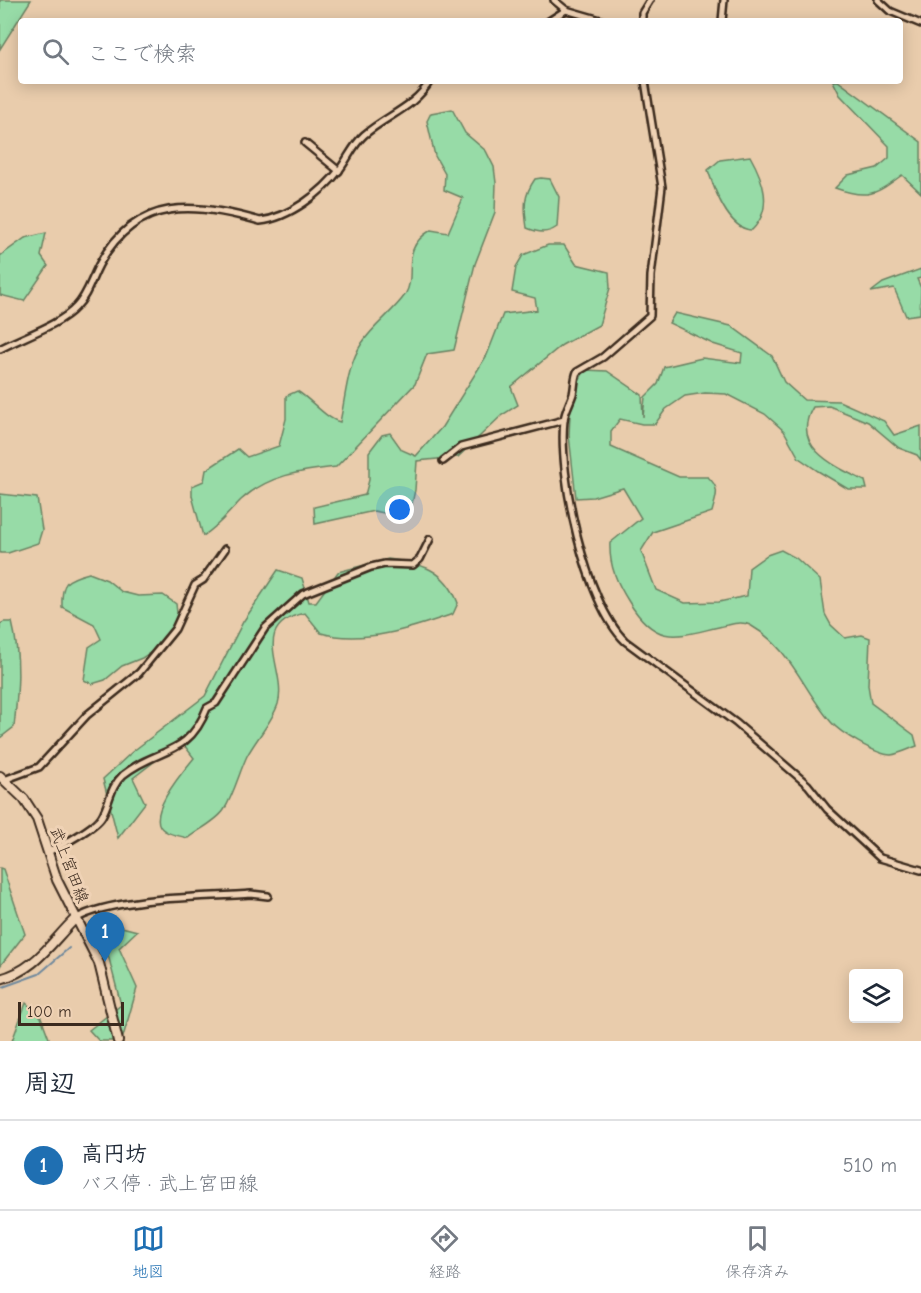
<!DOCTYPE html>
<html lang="ja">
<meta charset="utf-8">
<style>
:root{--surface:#fff;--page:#f2f2f3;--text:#1f2937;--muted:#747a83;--line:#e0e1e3;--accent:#1f6fb2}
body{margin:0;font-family:"Comic Neue","Klee One",sans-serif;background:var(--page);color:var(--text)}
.controls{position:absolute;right:18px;bottom:18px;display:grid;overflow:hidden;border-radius:6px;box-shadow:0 3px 15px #0003}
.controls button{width:54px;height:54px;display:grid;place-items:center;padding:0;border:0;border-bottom:2px solid var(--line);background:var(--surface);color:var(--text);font:30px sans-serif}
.scale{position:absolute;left:18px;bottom:15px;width:106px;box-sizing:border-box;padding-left:6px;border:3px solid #3b2a1e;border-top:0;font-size:16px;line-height:21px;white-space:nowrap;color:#3b2a1e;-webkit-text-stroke:4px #efd2b5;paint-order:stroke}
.you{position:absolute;left:400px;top:510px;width:21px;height:21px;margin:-15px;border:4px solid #fff;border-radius:50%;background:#1a73e8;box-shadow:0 0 0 9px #1a73e833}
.badge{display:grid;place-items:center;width:39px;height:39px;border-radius:50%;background:var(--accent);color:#fff;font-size:20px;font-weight:700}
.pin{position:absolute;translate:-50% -50px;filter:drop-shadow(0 2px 3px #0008)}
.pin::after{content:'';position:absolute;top:32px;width:21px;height:18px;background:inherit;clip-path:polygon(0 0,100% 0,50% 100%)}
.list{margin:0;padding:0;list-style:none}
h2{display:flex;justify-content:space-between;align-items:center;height:78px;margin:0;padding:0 24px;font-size:26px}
h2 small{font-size:20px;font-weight:400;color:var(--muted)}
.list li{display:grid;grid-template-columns:39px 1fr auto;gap:18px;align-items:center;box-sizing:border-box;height:90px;padding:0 24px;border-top:2px solid var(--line)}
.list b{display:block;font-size:22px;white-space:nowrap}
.list p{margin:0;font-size:20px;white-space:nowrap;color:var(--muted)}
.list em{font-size:20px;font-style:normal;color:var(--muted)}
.icon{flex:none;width:33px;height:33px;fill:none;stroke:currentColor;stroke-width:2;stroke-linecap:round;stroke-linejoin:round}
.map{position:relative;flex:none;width:921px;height:1041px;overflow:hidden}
.search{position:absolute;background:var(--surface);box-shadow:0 3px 15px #0003;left:18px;right:18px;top:18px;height:66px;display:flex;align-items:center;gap:15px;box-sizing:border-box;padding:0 21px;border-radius:6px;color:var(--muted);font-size:22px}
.sheet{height:168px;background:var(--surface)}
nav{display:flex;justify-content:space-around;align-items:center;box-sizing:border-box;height:84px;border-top:2px solid var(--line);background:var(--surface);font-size:16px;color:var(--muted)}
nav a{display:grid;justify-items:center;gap:3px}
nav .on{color:var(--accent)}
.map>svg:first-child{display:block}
.green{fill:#97dba7;stroke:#698262;stroke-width:1.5}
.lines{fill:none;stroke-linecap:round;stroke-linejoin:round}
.stream{stroke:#70899d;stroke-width:2}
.street-casing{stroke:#3b2a1e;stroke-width:10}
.secondary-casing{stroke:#3b2a1e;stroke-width:12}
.street{stroke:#efd2b5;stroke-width:5}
.secondary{stroke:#efd2b5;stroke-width:8}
.labels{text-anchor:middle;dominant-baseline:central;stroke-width:6;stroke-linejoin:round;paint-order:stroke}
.street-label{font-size:16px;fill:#3b2a1e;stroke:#efd2b5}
</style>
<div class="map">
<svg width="921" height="1041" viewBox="0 0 921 1041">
<rect width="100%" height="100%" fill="#e9ccac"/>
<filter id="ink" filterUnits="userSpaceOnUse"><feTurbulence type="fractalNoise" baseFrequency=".0167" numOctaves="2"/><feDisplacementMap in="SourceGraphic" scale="12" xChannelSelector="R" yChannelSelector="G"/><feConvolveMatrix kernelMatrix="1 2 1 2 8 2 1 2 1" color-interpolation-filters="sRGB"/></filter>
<g filter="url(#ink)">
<!-- green -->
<g class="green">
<polygon points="0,0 31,0 0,49"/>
<path d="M833 81H838L921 142V193L902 175C876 194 868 200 835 188L848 175 877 168 889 158V146L840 95Z"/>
<path d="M452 109 465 133 486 151 494 167 496 183 495 212 475 264 454 350 427 354 415 384 336 467C301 471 268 475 241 500 228 513 219 526 203 536L192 496V486L204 481 206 470 238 449 247 457 279 446 286 419V396L297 391C312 400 325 418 340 422 346 395 347 366 362 343 374 325 393 312 405 295 418 274 398 250 431 230L448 233 463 198 444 190 445 174 435 156 427 121 431 113Z"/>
<path d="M750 156C763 179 774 208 752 230 729 230 714 189 708 170L720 160Z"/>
<path d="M541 178 550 179 559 197 557 227C547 234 539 233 527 228 524 208 523 196 535 179Z"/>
<polygon points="46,233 41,256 48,266 24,301 0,295 0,256 25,238"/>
<polygon points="548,245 564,245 576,264 609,272 610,288 599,325 562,345 511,387 518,405 502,415 458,457 417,461 415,490 409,518 374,511 315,524 314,507 365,495 369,480 369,452 382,435 390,433 402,450 416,456 442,427 487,355 503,314 537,310 535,298 512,292 516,267 523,255"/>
<polygon points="921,269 921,278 917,279 921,288 920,314 906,316 894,288 871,292 883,283"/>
<path d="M675 313 731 326 772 356 784 382 804 400 839 401 884 421 894 435 921 426V460L917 455 899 448 868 422 829 406 813 407C789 447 836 467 865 481L867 489H848L818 471 799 458 784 431 765 414 726 394 705 393 685 396 666 409 655 424H642L620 419 611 431V447L679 477H708C721 489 716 496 712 512L653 532 641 551 656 590 685 603 719 602 747 596 749 568 767 555 781 550 796 558 820 580 825 614 831 625 845 638 862 635 870 638 868 685 871 703 914 735 917 746C909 749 899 754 891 755 877 755 840 733 831 722 803 690 791 648 750 625 744 622 735 623 728 625 682 634 659 651 629 602 617 583 609 566 610 543L641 518 623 488 593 497 576 498 569 435 571 394 585 370 607 371 642 395 643 417 645 397 658 384 664 367 702 358 741 363 742 353 713 344 669 323Z"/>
<polygon points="0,494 37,498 42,530 38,543 8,553 0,553"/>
<path d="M388 559C421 563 445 569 458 603L453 614C413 628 363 645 321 633L305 613C247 625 288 671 278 704 272 722 256 739 247 756 239 773 234 794 224 810 217 821 198 830 188 838 181 836 171 835 165 831 142 818 185 769 194 758L181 741 133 778 145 803 118 838 103 779 132 752 205 696 243 622 278 570 302 578 309 602H316L338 572Z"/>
<path d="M89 573 107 580 122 592 138 596 163 595 176 604 178 622 172 639 142 658 122 666 105 680 92 684 84 680 89 647 101 639 94 624 62 607C61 582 66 579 89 573Z"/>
<path d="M4 622H12C21 658 18 690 14 727L0 738V624Z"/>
<polygon points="0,868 3,869 25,934 0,966"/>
<polygon points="118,926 137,931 119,948 137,988 123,1037 117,1041 99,1041 89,1030 121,1005 105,943"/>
<polygon points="26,1003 41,1017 50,1041 12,1041"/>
</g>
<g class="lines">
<!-- stream -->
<polyline class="stream" points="0,988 39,974 69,948"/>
<!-- street casing -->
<g class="street-casing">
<g id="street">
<polyline points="554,0 566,10 604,21"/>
<polyline points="878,0 890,11 921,24"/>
<polyline points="549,21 566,10"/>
<polyline points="642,21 642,13 650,0"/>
<polyline points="722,21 724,0"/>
<path d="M645 81 662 187 651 276 650 316 603 357 577 372C574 379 575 386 573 394 570 403 565 411 564 420 558 475 585 602 625 641L736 723 808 785 827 809 880 858 921 870"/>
<polyline points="305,143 339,171"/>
<path d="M0 349C22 337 60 325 76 307 88 295 92 277 100 263 137 196 196 202 260 221 289 218 323 192 340 169 348 158 354 144 364 135 387 115 414 108 430 81"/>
<polyline points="443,461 461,447 564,420"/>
<polyline points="4,780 39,767 87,715 139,673 175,629 195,585 203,580 225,549"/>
<path d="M48 852C61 846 96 827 102 816 110 802 110 787 123 775 157 747 188 758 207 708L216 703 265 628 303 594 371 567 385 564 413 565 420 559 430 539"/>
<path d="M75 919C116 896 202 898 251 894L268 896"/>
</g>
</g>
<!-- secondary casing -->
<g class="secondary-casing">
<g id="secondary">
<polyline points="0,776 24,799 37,819 57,880 99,963 118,1041"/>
<path d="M0 979C36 970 51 942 75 919"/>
</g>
</g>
<!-- street -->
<use href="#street" class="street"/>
<!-- secondary -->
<use href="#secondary" class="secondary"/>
</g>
</g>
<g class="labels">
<!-- street labels -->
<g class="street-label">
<text transform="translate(69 865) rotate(69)">武上宮田線</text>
</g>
</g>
</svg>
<div class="controls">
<button><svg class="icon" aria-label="layers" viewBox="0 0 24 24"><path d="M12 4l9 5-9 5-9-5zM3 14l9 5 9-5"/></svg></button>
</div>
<div class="scale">100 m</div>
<div class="you"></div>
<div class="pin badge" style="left:105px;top:962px">1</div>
<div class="search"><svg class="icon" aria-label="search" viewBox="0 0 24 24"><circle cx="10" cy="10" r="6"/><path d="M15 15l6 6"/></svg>ここで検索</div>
</div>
<section class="sheet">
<h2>周辺<small></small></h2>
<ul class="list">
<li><span class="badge">1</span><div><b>高円坊</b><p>バス停 · 武上宮田線</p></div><em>510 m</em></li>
</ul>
</section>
<nav>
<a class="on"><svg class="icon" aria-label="map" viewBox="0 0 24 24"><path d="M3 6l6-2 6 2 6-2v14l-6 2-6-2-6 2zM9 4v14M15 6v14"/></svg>地図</a>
<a><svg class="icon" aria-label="directions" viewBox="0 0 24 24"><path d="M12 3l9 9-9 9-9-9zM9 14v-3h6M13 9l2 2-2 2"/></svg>経路</a>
<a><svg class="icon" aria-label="saved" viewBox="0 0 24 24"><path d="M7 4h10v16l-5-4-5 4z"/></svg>保存済み</a>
</nav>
